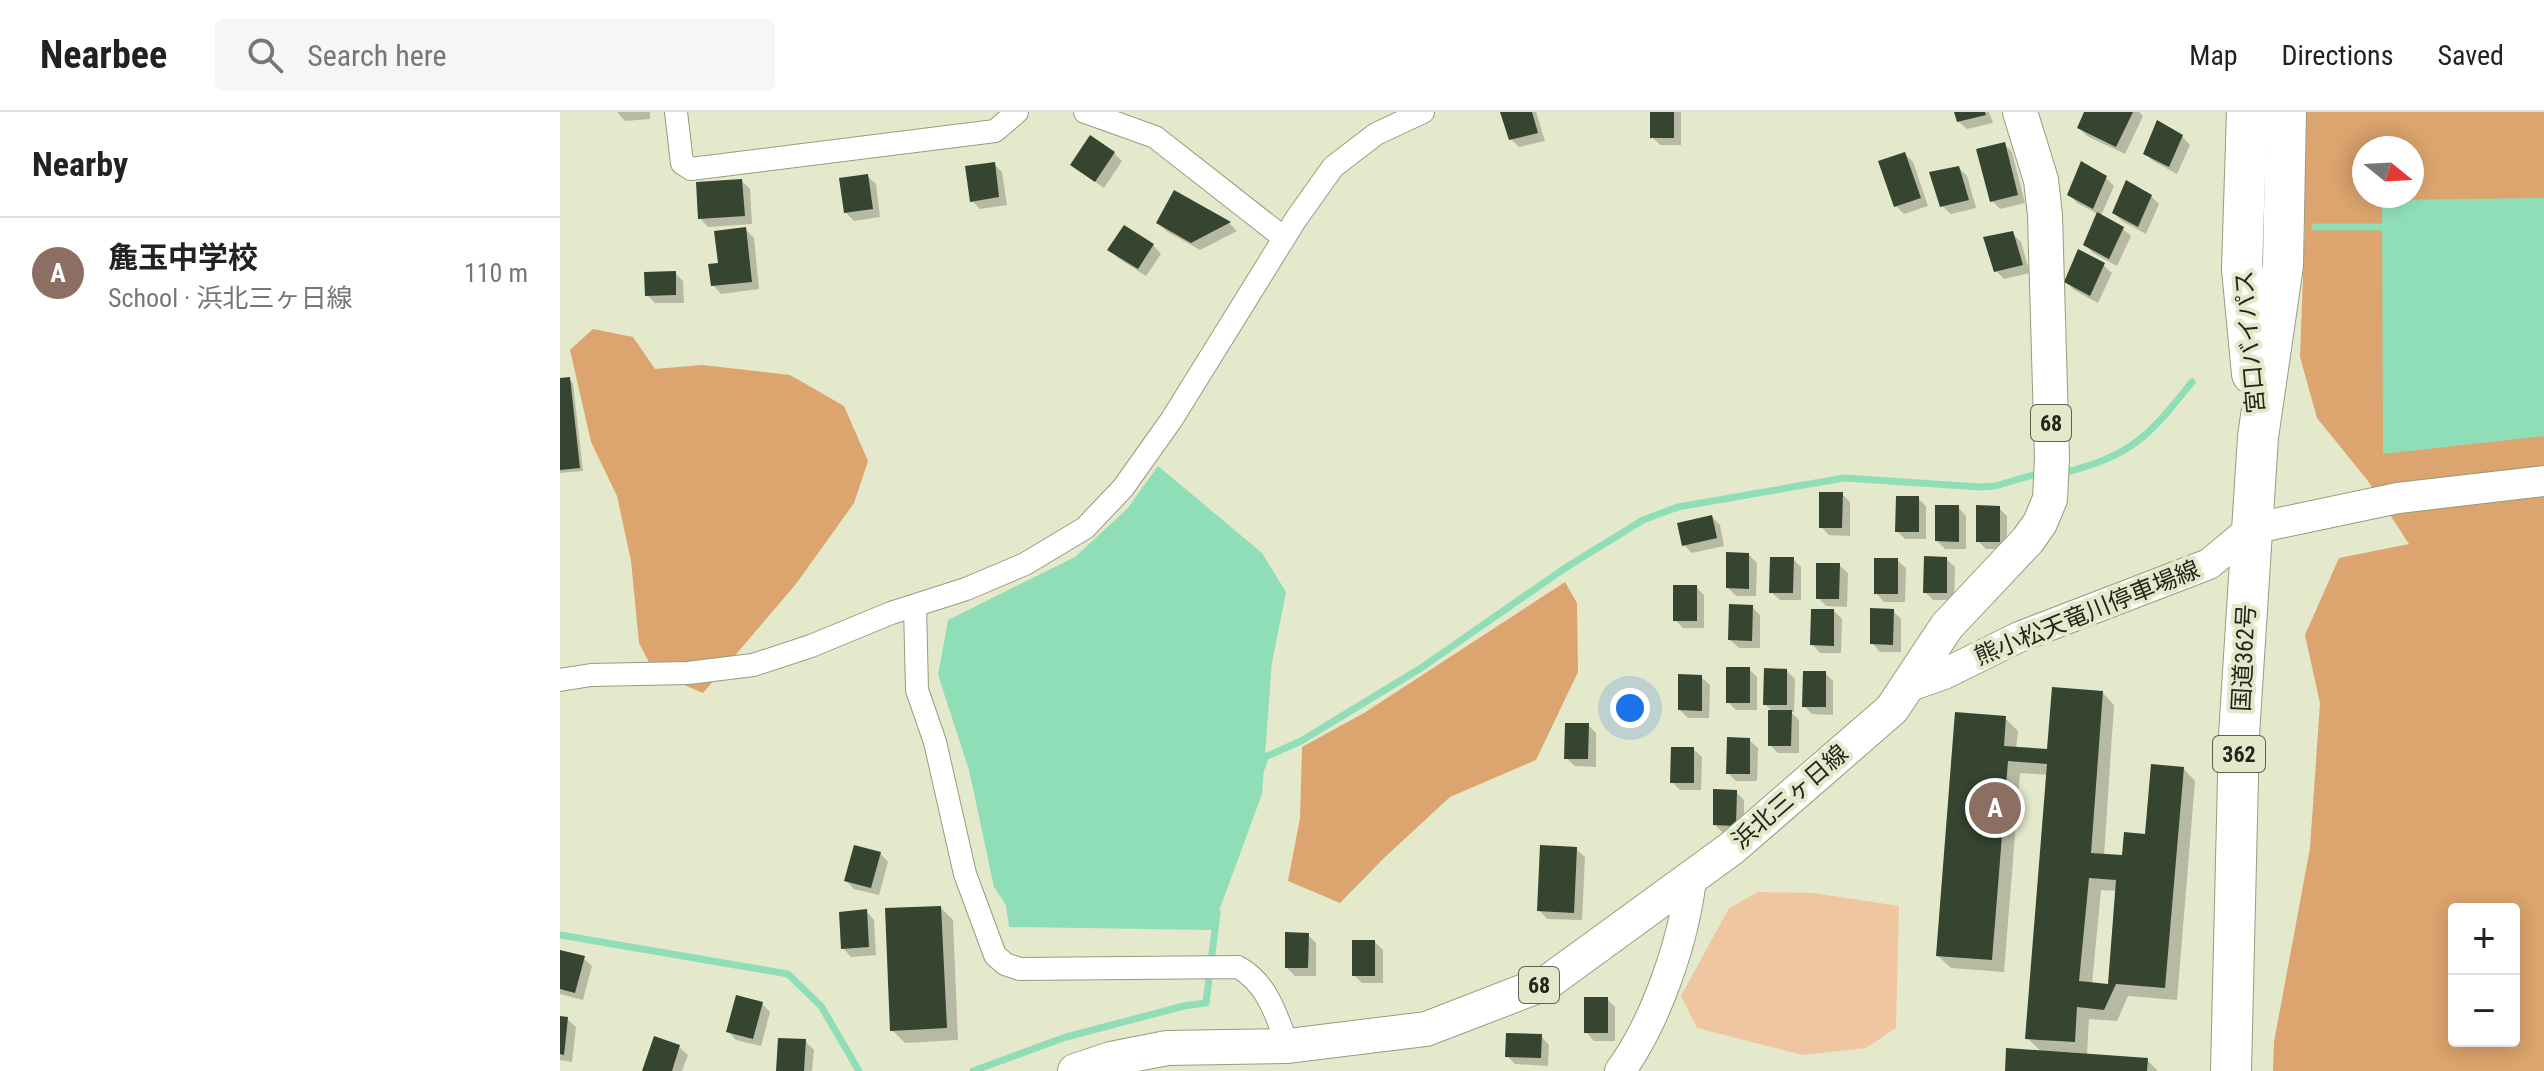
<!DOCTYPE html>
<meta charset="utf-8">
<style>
:root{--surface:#fff;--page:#f6f6f6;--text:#222;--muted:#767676;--line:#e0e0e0;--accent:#0f766e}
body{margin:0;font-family:"Roboto Condensed","Noto Sans JP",sans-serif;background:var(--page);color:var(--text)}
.controls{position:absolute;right:24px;bottom:24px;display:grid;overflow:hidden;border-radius:8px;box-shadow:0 4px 20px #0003}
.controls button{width:72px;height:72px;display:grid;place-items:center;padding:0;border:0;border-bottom:2px solid var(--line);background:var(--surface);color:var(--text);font:40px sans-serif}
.compass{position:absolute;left:1792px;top:24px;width:72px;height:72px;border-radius:50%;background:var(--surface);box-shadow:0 4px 20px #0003;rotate:108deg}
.you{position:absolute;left:1070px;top:596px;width:28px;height:28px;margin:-20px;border:6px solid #fff;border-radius:50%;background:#1a73e8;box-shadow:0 0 0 12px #1a73e833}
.badge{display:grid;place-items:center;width:52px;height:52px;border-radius:50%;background:var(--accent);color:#fff;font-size:26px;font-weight:700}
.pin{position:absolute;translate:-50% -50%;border:4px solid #fff;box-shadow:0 2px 8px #0006}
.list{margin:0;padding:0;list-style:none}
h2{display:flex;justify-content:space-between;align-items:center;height:104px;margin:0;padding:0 32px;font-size:34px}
h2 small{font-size:26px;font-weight:400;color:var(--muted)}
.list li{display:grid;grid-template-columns:52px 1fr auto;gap:24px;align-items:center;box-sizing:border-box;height:112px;padding:0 32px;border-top:2px solid var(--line)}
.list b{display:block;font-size:30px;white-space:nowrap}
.list p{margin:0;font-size:26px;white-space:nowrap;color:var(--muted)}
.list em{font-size:26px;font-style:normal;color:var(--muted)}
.icon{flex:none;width:44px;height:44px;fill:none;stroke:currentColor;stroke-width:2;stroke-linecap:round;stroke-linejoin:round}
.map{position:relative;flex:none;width:1984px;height:959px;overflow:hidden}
header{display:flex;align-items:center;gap:48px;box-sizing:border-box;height:112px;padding:0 40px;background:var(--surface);border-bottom:2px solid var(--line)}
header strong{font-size:38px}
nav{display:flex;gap:44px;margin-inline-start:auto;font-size:28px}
.search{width:560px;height:72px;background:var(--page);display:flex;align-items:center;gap:20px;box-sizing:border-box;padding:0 28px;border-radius:8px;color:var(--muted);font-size:30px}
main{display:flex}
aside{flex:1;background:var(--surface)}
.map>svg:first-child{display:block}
.green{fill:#efc6a0}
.forest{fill:#dca46e;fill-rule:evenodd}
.water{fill:#8fdeb7}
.shadow{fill:#0003;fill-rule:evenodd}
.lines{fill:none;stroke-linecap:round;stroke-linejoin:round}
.stream{stroke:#8fdeb7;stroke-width:7}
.building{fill:#354530;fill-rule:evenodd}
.street-casing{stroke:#989c7f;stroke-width:24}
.secondary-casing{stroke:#989c7f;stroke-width:32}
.primary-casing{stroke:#989c7f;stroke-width:36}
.highway-casing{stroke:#989c7f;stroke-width:42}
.street{stroke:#fff;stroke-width:22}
.secondary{stroke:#fff;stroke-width:30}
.primary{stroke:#fff;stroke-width:34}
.highway{stroke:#fff;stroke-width:40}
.labels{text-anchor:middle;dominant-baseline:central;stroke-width:8;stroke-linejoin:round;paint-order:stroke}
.shield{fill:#e5e9cb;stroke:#5f6050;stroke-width:2}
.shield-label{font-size:22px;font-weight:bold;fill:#25261b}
.street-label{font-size:24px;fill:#25261b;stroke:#e5e9cb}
</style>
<header>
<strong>Nearbee</strong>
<div class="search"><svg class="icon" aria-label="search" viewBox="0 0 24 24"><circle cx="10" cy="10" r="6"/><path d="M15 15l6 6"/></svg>Search here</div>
<nav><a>Map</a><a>Directions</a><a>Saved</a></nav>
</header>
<main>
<aside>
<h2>Nearby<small></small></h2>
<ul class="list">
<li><span class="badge" style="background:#8d6e63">A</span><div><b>麁玉中学校</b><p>School · 浜北三ヶ日線</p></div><em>110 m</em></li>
</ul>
</aside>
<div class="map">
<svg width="1984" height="959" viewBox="0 0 1984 959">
<rect width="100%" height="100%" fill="#e5e9cb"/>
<!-- green -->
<polygon class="green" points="1198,780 1253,781 1339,794 1336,916 1306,936 1243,943 1137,916 1121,884 1169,796"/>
<!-- forest -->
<g class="forest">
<path d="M1744 0H1984V959H1713L1714 930 1750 736 1760 591 1745 523 1779 446 1849 432 1808 369 1757 306 1740 245 1745 109ZM1804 36H1852V84H1804ZM1894 797H1954V929H1894Z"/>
<polygon points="33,217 73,225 95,257 142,253 230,263 284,294 308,349 294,391 236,472 143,581 94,560 79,531 71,449 57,384 31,330 10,238"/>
<polygon points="1005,470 1017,491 1018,560 976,648 890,685 824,746 780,791 728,769 740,706 742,635 804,601"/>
</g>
<!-- water -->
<g class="water">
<polygon points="1984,86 1984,324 1823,342 1822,88"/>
<polygon points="598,354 702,441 726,480 712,550 702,682 652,818 449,815 446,793 434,775 409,658 378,563 388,508 515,445 567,397"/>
</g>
<!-- shadow -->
<g class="shadow">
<polygon points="57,0 90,0 90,7 65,9"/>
<polygon points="942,0 976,0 985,29 959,35 951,27"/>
<polygon points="1092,0 1121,0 1121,33 1100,33 1092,25"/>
<polygon points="1396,0 1429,0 1433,11 1407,17 1398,9"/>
<polygon points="1526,0 1579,0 1583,4 1565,42 1527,24 1519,16"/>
<polygon points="1622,24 1630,33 1617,62 1593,49 1585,41"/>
<polygon points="1444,32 1452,40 1465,91 1440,97 1432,89"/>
<polygon points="554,41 562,49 544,76 512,53"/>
<polygon points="1345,42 1353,50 1368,94 1344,102 1336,94"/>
<polygon points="434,52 442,60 447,93 420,97 412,89"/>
<polygon points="1399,56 1407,64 1416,96 1391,102 1382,94"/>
<polygon points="307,64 316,72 320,105 294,109 285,100"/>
<polygon points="1546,66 1554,74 1541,104 1562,116 1571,124 1557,154 1533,141 1525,133 1538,102 1517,91 1509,82"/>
<polygon points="182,69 190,77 192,112 148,115 140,106"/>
<polygon points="615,81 669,111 677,119 640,138 606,119 598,111"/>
<polygon points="1591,84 1599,92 1586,122 1562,109 1554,101"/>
<polygon points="186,118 194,126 199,177 161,182 153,173 160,153"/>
<polygon points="1452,121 1461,130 1470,161 1444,167 1436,159"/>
<polygon points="593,133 601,142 586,164 558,146 550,138"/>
<polygon points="1543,153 1552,161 1538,191 1514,178 1506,170"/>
<polygon points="115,161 123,169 124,191 95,191 87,183"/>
<polygon points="9,267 13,271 23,359 0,361 0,268"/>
<polygon points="1282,382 1290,390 1290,424 1269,423 1261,415"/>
<polygon points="1358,386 1366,394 1366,427 1345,427 1337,419"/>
<polygon points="1398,395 1406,404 1406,437 1385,437 1377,429"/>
<polygon points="1439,396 1447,404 1447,437 1426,437 1418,429"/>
<polygon points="1152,405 1160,413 1164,434 1132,441 1124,433"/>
<polygon points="1189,443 1197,451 1196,484 1176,484 1168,476"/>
<polygon points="1233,447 1241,455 1241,488 1220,488 1211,480"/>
<polygon points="1386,447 1395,455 1394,488 1373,488 1365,480"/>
<polygon points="1337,448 1346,456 1345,490 1324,490 1316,481"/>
<polygon points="1279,453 1288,461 1287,495 1266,494 1258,486"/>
<polygon points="1136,475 1144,483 1144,516 1123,516 1115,508"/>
<polygon points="1192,495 1200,503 1200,536 1179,536 1170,528"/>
<polygon points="1274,499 1282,507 1281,541 1260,541 1252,532"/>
<polygon points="1333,499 1341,507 1341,540 1320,540 1312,531"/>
<polygon points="1189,557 1197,565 1197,598 1176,598 1168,590"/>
<polygon points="1227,559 1235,567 1234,600 1231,600 1239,608 1239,641 1218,641 1210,633 1213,600 1205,592"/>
<polygon points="1265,561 1273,569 1273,603 1252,602 1244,594"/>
<polygon points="1141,565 1150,573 1149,606 1128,606 1120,598"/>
<path d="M1542 580 1554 593 1544 744 1564 745 1587 724 1623 656 1635 669 1617 888 1568 884 1557 909 1529 907 1527 943 1587 948 1598 959H1447L1482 940 1467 926 1488 663 1460 661 1444 860 1391 856 1378 844 1445 606 1458 619 1456 637 1489 640ZM1541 778 1558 779 1550 874 1532 872Z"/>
<polygon points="1028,613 1036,621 1036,655 1015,654 1006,646"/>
<polygon points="1189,628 1198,636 1197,669 1176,669 1168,661"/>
<polygon points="1133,637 1142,645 1141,678 1120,678 1112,670"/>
<polygon points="1176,680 1184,688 1184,721 1163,721 1155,713"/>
<polygon points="1016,737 1025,745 1022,808 987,807 979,798"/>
<polygon points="320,741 328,750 319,783 294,777 286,769"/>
<polygon points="381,796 393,808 398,928 345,931 332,918"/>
<polygon points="306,799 314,808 316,843 291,845 283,836"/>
<polygon points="748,823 756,831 756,864 735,864 727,856"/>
<polygon points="815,830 823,838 823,871 802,871 794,863"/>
<polygon points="0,840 23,846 32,854 23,888 0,882"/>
<polygon points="1047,887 1055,895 1055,929 1034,929 1026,920"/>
<polygon points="202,892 210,900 201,934 176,928 168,919"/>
<polygon points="0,906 7,907 16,915 12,950 0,948"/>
<polygon points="981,924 989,933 988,954 955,952 947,944"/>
<polygon points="245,929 254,938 252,959 218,959"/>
<polygon points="119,935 128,943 122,959 84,959"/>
</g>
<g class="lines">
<!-- stream -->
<g class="stream">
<polyline points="1755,115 1822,115"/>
<path d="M1506 360C1573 344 1591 321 1632 270"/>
<polyline points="702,655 705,645 741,629 861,556 1005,456 1083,408 1118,395 1284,366 1420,375 1435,374 1473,363"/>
<polyline points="0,823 228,862 261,894 299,959"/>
<polyline points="413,959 506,925 624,894 646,891 657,801"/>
</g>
</g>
<!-- building -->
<g class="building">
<polygon points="940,0 972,0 978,21 949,28"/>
<rect x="1090" y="0" width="24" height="26"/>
<polygon points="1394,0 1425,0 1426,3 1397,10"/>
<polygon points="1524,0 1573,0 1556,35 1517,16"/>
<polygon points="1597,8 1623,23 1609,55 1583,42"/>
<polygon points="530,23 555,40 535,70 510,53"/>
<polygon points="1445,30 1458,83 1430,90 1416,37"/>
<polygon points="1345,40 1361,86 1334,95 1318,49"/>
<polygon points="1521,49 1547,64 1533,97 1507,83"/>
<polygon points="435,50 439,85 410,90 405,54"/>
<polygon points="1399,54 1409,88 1380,95 1369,60"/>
<polygon points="308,62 313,97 284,101 279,66"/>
<polygon points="182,67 185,104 138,107 136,70"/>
<polygon points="1566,68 1592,83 1578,115 1552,101"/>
<polygon points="614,78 671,110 631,131 596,111"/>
<polygon points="1537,100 1564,115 1549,147 1523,133"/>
<polygon points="564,113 594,132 578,157 547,138"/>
<polygon points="186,115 192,170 151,174 148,152 158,151 154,119"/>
<polygon points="1453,119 1463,153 1434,160 1423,125"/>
<polygon points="1518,137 1545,151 1530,184 1504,170"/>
<polygon points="116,159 116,183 85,184 84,160"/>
<polygon points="10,265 20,356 0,358 0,266"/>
<polygon points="1259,380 1283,380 1282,416 1259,416"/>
<polygon points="1336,384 1359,384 1359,420 1335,420"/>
<polygon points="1375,393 1399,393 1399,430 1375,429"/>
<polygon points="1416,393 1440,394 1440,430 1416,430"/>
<polygon points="1152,403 1157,426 1122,434 1117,411"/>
<polygon points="1166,440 1189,441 1189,477 1166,476"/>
<polygon points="1364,444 1387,445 1387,481 1363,481"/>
<polygon points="1210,445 1234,445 1233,481 1209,481"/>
<rect x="1314" y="446" width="24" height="36"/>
<polygon points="1256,451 1280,451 1279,487 1256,487"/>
<rect x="1113" y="473" width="24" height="36"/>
<polygon points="1169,492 1193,493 1192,529 1168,528"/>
<polygon points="1310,496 1334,497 1333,533 1310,532"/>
<polygon points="1251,497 1274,497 1274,534 1250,533"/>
<rect x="1166" y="555" width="24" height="36"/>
<polygon points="1204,556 1227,557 1227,593 1203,593"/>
<polygon points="1243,559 1266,559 1266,595 1242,595"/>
<polygon points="1118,562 1142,563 1142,599 1118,598"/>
<path d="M1492 575 1543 579 1531 741 1562 743 1564 720 1585 722 1591 652 1624 655 1605 876 1556 872 1544 898 1517 895 1515 930 1465 927 1487 652 1448 649 1432 848 1376 844 1395 600 1446 604 1444 634 1487 637ZM1529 766 1556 768 1548 872 1519 869Z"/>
<polygon points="1208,598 1232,598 1231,634 1208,634"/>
<polygon points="1005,611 1029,611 1028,647 1004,647"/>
<polygon points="1167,625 1190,626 1190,662 1166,662"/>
<polygon points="1111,635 1134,635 1134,671 1110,671"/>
<polygon points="1153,677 1177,678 1176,714 1153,713"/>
<polygon points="294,733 321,740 311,776 284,769"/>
<polygon points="980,733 1017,735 1014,801 977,799"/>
<polygon points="381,794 387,916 330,919 325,796"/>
<polygon points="307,797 309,835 281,837 279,800"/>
<polygon points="725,820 749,821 748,856 725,856"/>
<rect x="792" y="828" width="23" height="36"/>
<polygon points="0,838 25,844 15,881 0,877"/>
<polygon points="176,883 203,890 193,927 166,920"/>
<rect x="1024" y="885" width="24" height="36"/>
<polygon points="0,904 8,905 4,943 0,942"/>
<polygon points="946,921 982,922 981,946 945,945"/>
<polygon points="94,924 120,933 112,959 82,959"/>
<polygon points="218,926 246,927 244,959 216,959"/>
<polygon points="1446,936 1588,946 1587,959 1445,959"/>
</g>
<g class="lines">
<!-- street casing -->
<g class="street-casing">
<g id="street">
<polyline points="116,0 122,51 131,57 435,19 457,0"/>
<polyline points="525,0 595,25 724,126"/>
<path d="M355 494 357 578 375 630 405 762 435 843 445 852 460 857 678 855C708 872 716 903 728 934"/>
<polyline points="0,568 31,563 128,561 193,553 251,534 331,501 406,477 465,452 525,416 563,376 612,307 736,107 773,55 816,22 863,0"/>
</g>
</g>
<!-- secondary casing -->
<g class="secondary-casing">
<g id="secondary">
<polyline points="1347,575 1384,562 1459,525 1649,452 1691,417 1838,386 1984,369"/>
<path d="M1060 959C1096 910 1124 828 1131 767"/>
</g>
</g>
<!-- primary casing -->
<g class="primary-casing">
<polyline id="primary" points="515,959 551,947 607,936 728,934 866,917 988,870 1172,736 1332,597 1387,514 1468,428 1480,411 1490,387 1492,346 1485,103 1481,68 1460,0"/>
</g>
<!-- highway casing -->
<g class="highway-casing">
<g id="highway">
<polyline points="1687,0 1682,157 1692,262"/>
<polyline points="1671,959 1679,623 1698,325 1723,153 1726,0"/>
</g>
</g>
<!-- street -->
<use href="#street" class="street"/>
<!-- secondary -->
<use href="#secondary" class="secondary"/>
<!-- primary -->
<use href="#primary" class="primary"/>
<!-- highway -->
<use href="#highway" class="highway"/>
</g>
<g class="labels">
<!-- shield labels -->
<g class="shield">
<rect x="1471" y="293" width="40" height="36" rx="6"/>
<rect x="1653" y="624" width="52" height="36" rx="6"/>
<rect x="959" y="855" width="40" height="36" rx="6"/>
</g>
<g class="shield-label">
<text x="1491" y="311">68</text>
<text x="1679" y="642">362</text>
<text x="979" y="873">68</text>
</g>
<!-- street labels -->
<g class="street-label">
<text transform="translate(1690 230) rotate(-95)">宮口バイパス</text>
<text transform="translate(1527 501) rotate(-22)">熊小松天竜川停車場線</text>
<text transform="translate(1684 546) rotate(-87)">国道362号</text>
<text transform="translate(1230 685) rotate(-41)">浜北三ヶ日線</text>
</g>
</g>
</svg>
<div class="controls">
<button>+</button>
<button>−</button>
</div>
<svg class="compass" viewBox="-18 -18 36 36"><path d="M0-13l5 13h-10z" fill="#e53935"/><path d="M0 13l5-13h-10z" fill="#767676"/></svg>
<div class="you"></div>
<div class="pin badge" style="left:1435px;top:696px;background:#8d6e63">A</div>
</div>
</main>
